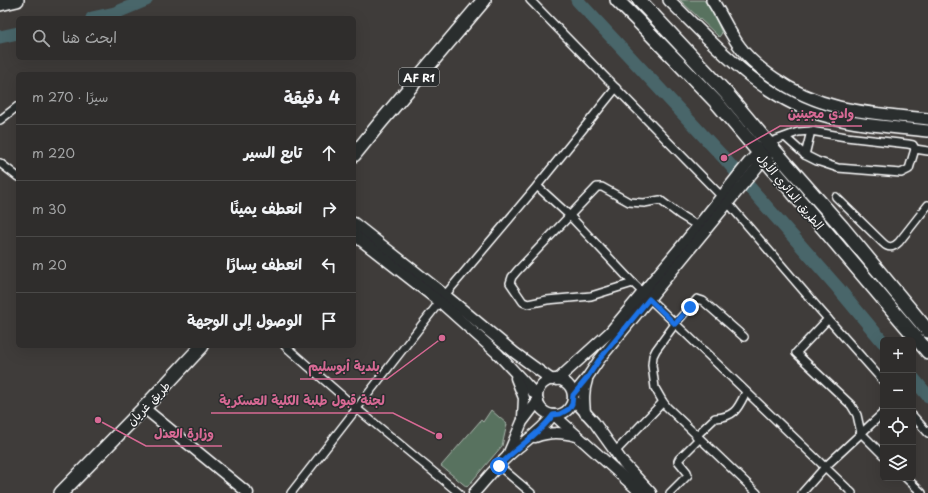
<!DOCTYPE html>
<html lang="ar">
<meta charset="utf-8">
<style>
:root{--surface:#2f2d2c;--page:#373534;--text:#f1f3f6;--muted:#a7a8a9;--line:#4a4948}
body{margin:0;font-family:"Playpen Sans","Playpen Sans Arabic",sans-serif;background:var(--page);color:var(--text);direction:rtl}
.controls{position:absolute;right:12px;bottom:12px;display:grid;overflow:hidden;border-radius:6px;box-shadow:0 4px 16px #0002}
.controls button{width:36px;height:36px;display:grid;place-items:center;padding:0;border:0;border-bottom:1px solid var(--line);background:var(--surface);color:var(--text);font:20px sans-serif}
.stop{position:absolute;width:12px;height:12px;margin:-9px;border:3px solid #1a73e8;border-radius:50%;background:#fff}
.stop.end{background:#1a73e8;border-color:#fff;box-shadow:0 1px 4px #0008}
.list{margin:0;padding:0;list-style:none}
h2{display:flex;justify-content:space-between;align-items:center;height:52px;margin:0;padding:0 16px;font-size:17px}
h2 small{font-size:13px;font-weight:400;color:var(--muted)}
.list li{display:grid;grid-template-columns:26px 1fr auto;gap:12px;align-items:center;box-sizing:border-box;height:56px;padding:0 16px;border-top:1px solid var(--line)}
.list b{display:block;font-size:15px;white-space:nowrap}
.list em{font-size:13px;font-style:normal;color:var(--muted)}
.icon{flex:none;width:22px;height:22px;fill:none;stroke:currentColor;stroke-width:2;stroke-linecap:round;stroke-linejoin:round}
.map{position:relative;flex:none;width:928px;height:493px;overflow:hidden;direction:ltr}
.search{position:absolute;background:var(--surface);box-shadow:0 4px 16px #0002;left:16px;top:16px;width:340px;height:44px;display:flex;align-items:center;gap:10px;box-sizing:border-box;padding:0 14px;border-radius:6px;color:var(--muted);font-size:15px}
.panel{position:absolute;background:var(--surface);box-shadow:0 4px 16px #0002;left:16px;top:72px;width:340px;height:276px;border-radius:6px;direction:rtl}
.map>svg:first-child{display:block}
.green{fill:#58725f;stroke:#acb8af}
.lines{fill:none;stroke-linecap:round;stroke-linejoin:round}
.river{stroke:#48666b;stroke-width:13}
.street-casing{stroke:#fff;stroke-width:10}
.secondary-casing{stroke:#fff;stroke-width:13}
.primary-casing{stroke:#fff;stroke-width:14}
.highway-casing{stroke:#fff;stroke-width:16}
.street{stroke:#2a2d2e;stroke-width:7}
.secondary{stroke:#2a2d2e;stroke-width:10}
.primary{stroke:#2a2d2e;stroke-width:11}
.highway{stroke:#2a2d2e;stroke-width:13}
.route{stroke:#1a73e8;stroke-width:5}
.labels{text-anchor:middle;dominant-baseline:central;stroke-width:3;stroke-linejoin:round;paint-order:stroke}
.shield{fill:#2a2d2e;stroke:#bfc0c0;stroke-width:1}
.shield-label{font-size:11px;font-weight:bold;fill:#fff}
.street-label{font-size:12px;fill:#fff;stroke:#2a2d2e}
.leader{fill:none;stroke:#d76994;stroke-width:1.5}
.callout-dot{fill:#d76994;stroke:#2a2d2e;stroke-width:1.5}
.callout-label{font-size:13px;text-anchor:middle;font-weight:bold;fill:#d76994;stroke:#2a2d2e;stroke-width:3;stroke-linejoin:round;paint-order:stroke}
</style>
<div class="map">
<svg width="928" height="493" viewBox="0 0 928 493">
<rect width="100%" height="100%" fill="#3f3c3a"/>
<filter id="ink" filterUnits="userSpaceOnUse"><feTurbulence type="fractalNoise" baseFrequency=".025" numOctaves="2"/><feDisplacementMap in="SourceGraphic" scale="8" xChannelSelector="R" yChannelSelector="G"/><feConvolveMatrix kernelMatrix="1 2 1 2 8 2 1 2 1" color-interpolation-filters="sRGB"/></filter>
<g filter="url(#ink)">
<!-- green -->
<g class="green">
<polygon points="680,0 704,0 713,13 722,33 719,37"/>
<polygon points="491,410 507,424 502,446 467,487 441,466 481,420 483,422"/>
</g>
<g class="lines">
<!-- river -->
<g class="river">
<polyline points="577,0 724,158 838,288 883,342"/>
<polyline points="92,18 115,13 146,0"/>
<polyline points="0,37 18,33"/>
<polyline points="913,378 928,396"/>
</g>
<!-- street casing -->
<g class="street-casing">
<g id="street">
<polyline points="530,0 728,203 820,310 883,381"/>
<polyline points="0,120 18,106"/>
<polyline points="768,143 798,132 811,131 846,137 908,144 913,145 915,149 909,169 901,173 838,168 817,161 805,155 785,137"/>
<polyline points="915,149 928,151"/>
<polyline points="805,155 811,131"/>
<polyline points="0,163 18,177"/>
<polyline points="537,186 570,216 633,283 852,493"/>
<path d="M836 197 883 243C888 248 893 248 899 242L928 205"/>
<polyline points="633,283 591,296 547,300 528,304 523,302 510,283 512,277 517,271 597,187 602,187 629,202 644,203 660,200 680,215 698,226"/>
<polyline points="828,319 796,353 851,405 857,415 861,433 883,455"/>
<polyline points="744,337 703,301 697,299 675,324 656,350 653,356 652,365 655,388 663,402 667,407 757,493"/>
<polyline points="285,346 356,408 459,493"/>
<polyline points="913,416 928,433"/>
<path d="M696 436 715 418C735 417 738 408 746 392"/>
<polyline points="615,452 663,402"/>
<polyline points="499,466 531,493"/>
<polyline points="906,478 922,493"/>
<polyline points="291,493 445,295 537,186 616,88"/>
<polyline points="670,493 688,475 687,472 678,461 679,459 699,439"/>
<polyline points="802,493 825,467 883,413"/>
</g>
</g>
<!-- secondary casing -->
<g class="secondary-casing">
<g id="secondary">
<polyline points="354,223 445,295 515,353 552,380"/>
<polyline points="354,235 440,302 497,353 537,396"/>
<polyline points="516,378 524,398 523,418"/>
<circle cx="555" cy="397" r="18"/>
<polyline points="557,380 610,332 698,226 748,163 763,148"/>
<polyline points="573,395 587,378 599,360 768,154"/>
<polyline points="573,399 594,422 624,464 651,493"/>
<polyline points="144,408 248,493"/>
<path d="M585 413C584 401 583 392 587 380"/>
<polyline points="554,415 641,493"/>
<path d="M535 437C550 432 561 432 576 436"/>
<polyline points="508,455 522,422 538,401"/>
<path d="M474 493C485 481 495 468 507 457 523 442 540 433 553 415"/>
</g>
</g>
<!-- primary casing -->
<g class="primary-casing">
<g id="primary">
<path d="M669 0C716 46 762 100 829 117 861 126 895 127 928 131"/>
<path d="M712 0C722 15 729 33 740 47 749 60 761 69 774 78 822 112 871 113 928 119"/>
</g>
</g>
<!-- highway casing -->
<g class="highway-casing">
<g id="highway">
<polyline points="617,0 637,20 717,103 928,352"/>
<polyline points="639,0 726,93 768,143 842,227 928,331"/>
<polyline points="0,4 17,0"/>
<polyline points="354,155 380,123 484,0"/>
<polyline points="61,493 144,408 202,346"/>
</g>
</g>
<!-- street -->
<use href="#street" class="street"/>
<!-- secondary -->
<use href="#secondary" class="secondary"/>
<!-- primary -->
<use href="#primary" class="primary"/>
<!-- highway -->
<use href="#highway" class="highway"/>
</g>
</g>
<g class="lines" filter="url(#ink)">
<!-- route -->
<path class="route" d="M499 466C516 447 538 436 553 415L560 414 569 409 572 404 573 395 587 378 599 360 649 299 675 324 690 307"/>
</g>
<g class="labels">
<!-- shield labels -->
<rect class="shield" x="399" y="68" width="40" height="18" rx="3"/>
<g class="shield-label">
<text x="419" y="77">AF R1</text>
</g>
<!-- street labels -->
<g class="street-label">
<text transform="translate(791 191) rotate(50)">الطريق الدائري الأول</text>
<text transform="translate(148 403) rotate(-46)">طريق غريان</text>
</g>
</g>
<!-- callouts -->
<path class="leader" d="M724 158L780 126H862M442 338L387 379H300M439 436L393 413H211M98 420L146 446H222"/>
<g class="callout-dot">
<circle cx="724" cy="158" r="4"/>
<circle cx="442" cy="338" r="4"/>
<circle cx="439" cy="436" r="4"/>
<circle cx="98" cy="420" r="4"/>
</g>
<g class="callout-label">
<text x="821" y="118">وادي مجينين</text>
<text x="344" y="371">بلدية أبوسليم</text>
<text x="302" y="405">لجنة قبول طلبة الكلية العسكرية</text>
<text x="184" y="438">وزارة العدل</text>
</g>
</svg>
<div class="controls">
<button>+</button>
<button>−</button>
<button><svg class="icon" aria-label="locate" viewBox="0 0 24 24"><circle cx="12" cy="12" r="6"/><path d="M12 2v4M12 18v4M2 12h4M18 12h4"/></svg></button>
<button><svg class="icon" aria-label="layers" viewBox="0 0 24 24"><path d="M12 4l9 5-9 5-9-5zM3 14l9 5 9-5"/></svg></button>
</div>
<div class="stop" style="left:499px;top:466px"></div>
<div class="stop end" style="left:690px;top:307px"></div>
<div class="search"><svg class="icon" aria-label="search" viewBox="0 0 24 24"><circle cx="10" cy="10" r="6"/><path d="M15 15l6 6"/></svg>ابحث هنا</div>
<section class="panel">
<h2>4 دقيقة<small>سيرًا · 270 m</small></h2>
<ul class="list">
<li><svg class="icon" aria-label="ahead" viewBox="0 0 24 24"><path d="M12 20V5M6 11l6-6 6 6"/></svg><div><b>تابع السير</b></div><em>220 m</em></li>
<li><svg class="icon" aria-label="right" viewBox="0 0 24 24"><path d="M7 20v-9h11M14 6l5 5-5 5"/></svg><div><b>انعطف يمينًا</b></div><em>30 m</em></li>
<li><svg class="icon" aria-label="left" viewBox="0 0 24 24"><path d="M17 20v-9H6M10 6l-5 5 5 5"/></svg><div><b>انعطف يسارًا</b></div><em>20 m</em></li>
<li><svg class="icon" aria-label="arrive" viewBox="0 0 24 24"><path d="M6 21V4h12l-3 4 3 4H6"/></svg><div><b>الوصول إلى الوجهة</b></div></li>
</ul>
</section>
</div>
